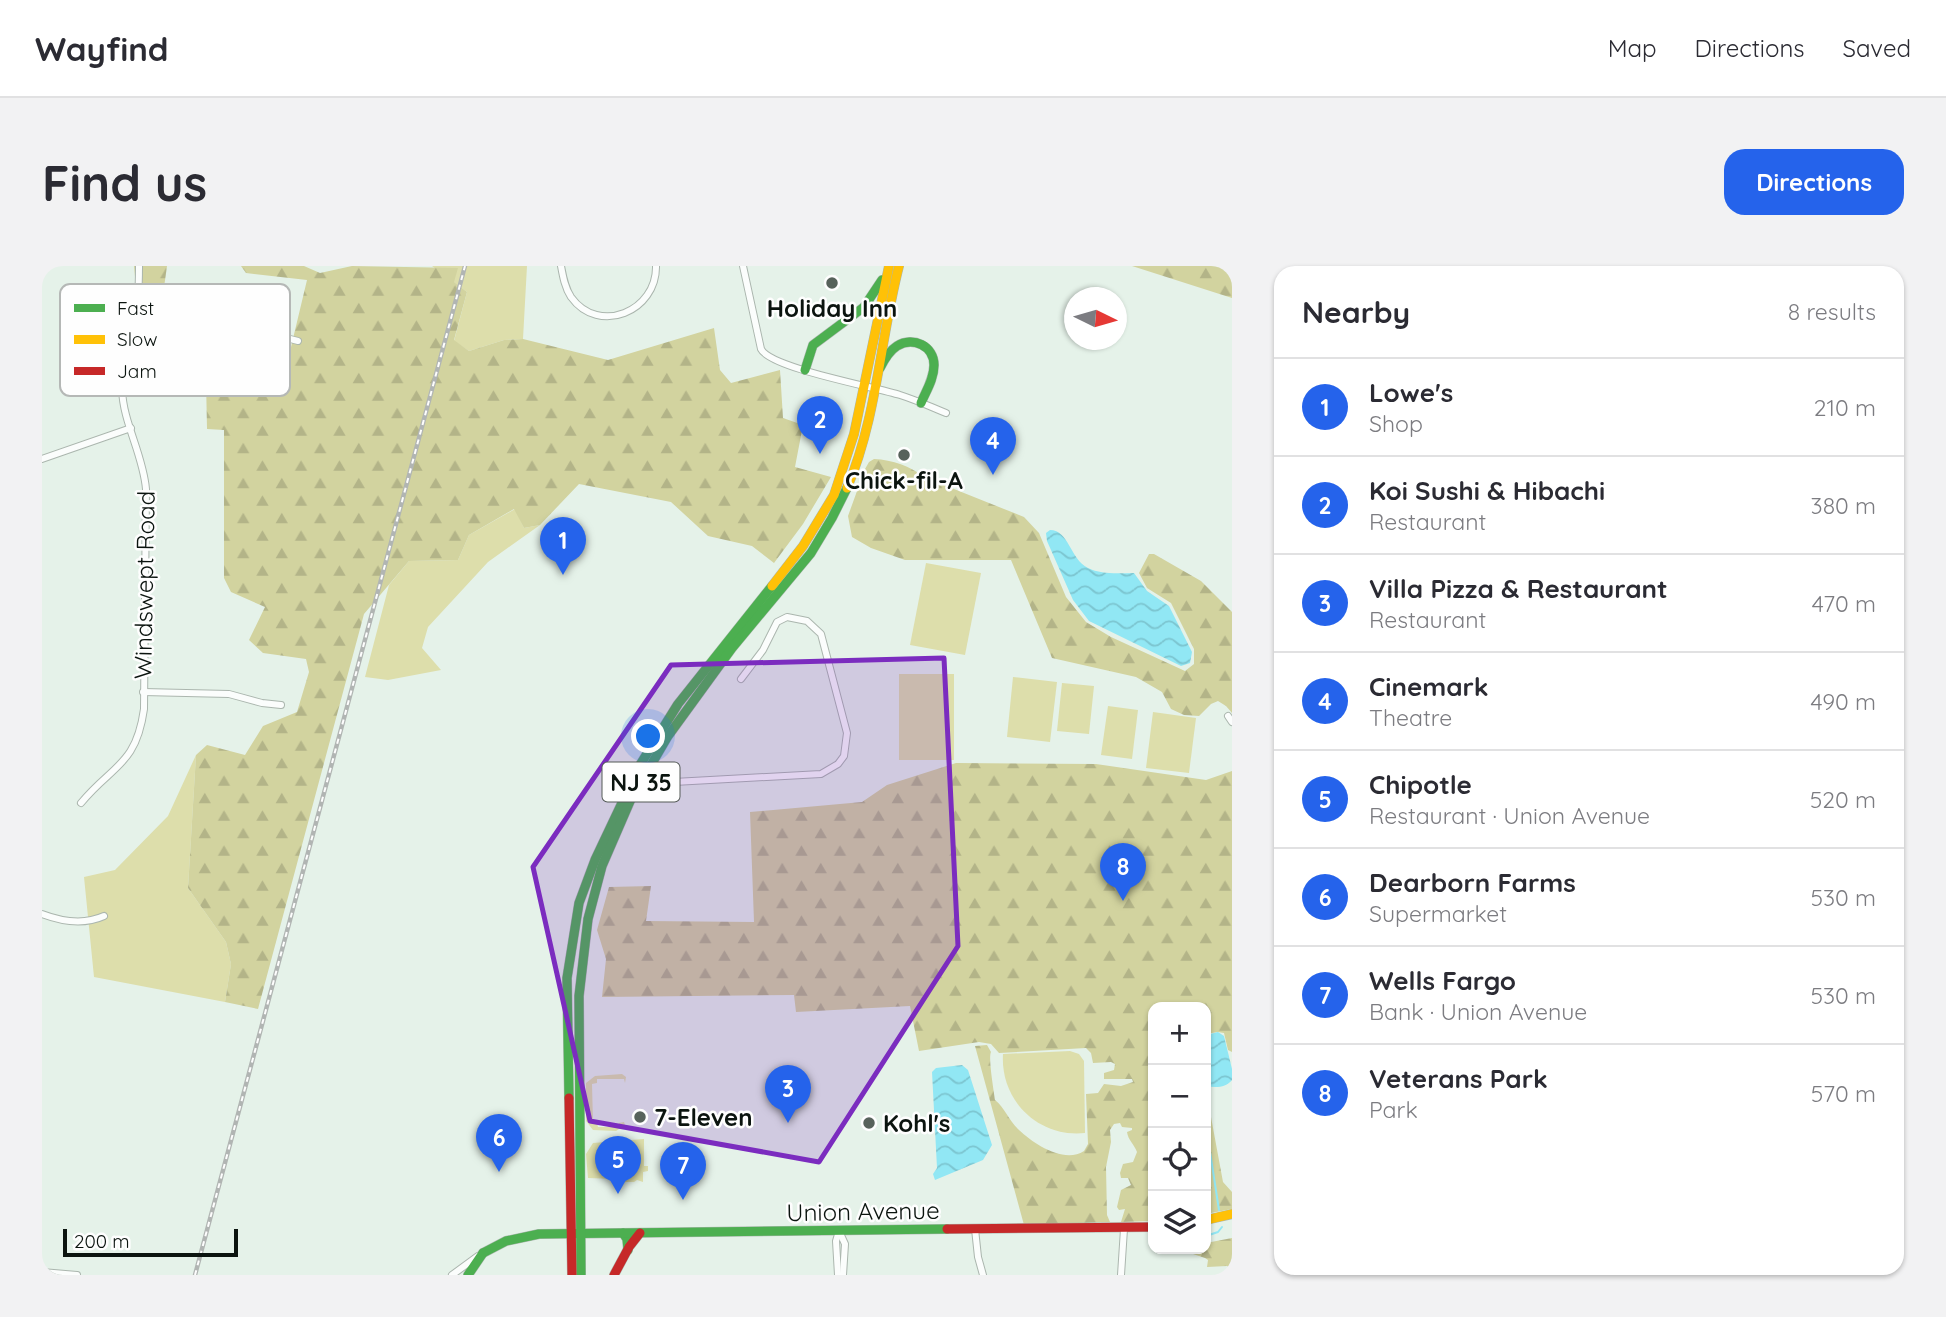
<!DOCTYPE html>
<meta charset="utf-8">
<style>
:root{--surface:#fff;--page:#f2f2f3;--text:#2b2b33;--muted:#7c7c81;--line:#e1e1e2;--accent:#2563eb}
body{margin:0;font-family:Quicksand,sans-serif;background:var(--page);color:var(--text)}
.controls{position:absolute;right:21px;bottom:21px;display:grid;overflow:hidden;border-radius:14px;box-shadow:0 2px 5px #0004}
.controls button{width:63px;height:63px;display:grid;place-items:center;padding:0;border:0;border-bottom:2px solid var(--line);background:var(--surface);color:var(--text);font:35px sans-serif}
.compass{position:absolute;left:1022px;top:21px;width:63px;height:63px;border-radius:50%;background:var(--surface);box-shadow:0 2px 5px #0004;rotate:95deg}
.scale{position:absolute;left:21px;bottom:18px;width:175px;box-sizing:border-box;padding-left:7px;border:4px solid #0b140f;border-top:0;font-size:19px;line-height:24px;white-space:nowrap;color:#0b140f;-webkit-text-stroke:5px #fefefe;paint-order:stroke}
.you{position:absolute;left:607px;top:471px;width:24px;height:24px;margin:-18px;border:5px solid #fff;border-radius:50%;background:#1a73e8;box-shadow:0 0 0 10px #1a73e833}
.badge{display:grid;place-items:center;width:46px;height:46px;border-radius:50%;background:var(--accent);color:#fff;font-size:23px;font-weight:700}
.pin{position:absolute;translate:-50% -58px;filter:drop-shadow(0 2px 4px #0008)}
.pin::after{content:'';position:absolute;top:37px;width:24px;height:21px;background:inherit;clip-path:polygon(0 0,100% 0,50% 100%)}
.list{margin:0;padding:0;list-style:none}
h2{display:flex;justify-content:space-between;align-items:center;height:91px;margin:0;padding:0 28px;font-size:30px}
h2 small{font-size:23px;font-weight:400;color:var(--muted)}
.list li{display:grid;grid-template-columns:46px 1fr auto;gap:21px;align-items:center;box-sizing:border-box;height:98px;padding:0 28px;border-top:2px solid var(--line)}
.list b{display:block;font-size:26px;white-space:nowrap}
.list p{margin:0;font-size:23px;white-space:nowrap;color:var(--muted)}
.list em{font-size:23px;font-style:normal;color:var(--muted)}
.icon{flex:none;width:38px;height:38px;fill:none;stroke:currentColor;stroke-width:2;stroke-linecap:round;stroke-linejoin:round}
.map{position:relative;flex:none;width:1190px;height:1009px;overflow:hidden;border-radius:21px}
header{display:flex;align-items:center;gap:42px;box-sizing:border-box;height:98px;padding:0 35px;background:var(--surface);border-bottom:2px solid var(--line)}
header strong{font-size:33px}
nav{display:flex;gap:38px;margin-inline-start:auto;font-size:24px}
.intro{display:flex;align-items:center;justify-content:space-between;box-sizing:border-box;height:168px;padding:0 42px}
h1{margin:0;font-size:49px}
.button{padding:18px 32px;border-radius:21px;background:var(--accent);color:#fff;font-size:24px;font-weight:700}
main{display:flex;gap:42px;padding:0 42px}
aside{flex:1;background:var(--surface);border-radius:21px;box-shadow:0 2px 5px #0004}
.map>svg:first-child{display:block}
.green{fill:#dddeab}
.forest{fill:url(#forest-firs)}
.water{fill:url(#water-waves)}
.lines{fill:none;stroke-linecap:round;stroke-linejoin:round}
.stream{stroke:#91e7f4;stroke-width:2}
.street-casing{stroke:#abb6ae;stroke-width:8}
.fast-casing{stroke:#abb6ae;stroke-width:10}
.slow-casing{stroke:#abb6ae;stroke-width:10}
.jam-casing{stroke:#abb6ae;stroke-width:10}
.street{stroke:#fbfdfc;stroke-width:6}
.fast{stroke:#4caf50;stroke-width:9}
.slow{stroke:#ffc107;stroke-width:9}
.jam{stroke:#c62828;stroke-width:9}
.rail-casing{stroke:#b1b5b3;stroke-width:4.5}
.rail{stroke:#fefefe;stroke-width:2;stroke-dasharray:5;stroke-linecap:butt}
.marked{fill:#7b2cbf;fill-opacity:0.2;stroke:#7b2cbf;stroke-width:5;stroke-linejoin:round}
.poi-dot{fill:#57625b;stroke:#fefefe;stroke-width:2.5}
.labels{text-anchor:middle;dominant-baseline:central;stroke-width:5;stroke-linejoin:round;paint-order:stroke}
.shield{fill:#fefefe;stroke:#545a57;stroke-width:2}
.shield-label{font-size:23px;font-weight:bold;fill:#0b140f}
.poi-label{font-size:24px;font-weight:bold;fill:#0b140f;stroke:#fefefe}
.street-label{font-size:24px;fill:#0b140f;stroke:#fefefe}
.key{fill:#fefefe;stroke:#b5b8b6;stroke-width:2}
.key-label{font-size:19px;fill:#0b140f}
</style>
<header>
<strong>Wayfind</strong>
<nav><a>Map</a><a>Directions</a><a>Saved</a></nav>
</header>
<div class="intro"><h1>Find us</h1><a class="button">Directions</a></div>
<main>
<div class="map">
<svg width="1190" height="1009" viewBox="0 0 1190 1009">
<defs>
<pattern id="forest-firs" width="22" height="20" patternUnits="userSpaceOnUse" patternTransform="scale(1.75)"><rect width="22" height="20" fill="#d2d39f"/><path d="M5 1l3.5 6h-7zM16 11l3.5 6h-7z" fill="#b3b488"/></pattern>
<pattern id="water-waves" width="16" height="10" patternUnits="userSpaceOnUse" patternTransform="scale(1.75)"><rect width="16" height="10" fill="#91e7f4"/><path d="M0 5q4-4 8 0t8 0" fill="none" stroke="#7cc5d0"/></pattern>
</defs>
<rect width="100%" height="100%" fill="#e5f2e9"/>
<!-- green -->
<g class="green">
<polygon points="390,0 485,0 481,73 462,74 427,85 412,75 425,26"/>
<polygon points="473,243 482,262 498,259 446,296 386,361 380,382 399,404 346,414 323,411 347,319 367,295 416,294 427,269"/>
<polygon points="884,297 939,307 923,389 868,379"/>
<rect x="857" y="408" width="55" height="86"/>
<polygon points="971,411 1015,416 1008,476 965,471"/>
<polygon points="1020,417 1052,420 1047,468 1015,465"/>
<polygon points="1066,440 1096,444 1090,493 1059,489"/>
<polygon points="1111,446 1154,452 1147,507 1104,502"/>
<polygon points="154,489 146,622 184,676 189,698 183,736 52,711 42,611 73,604 126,550"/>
<path d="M1028 785 1037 788 1042 795 1043 867C997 872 958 835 961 788Z"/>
<polygon points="580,808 584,811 583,817 582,813 555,813 555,817 550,818 551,856 555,857 556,861 575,861 577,857 582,856 583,859 574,865 551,864 544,855 544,817 553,810"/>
<polygon points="602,873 602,900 606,900 606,905 601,906 601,916 595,914 592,916 574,916 573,913 546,912 544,888 551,877"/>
</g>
<!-- forest -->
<g class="forest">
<polygon points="92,0 125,0 120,36 95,32"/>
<polygon points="199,0 262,0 278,7 310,0 416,2 412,16 425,26 412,74 427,85 462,74 481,73 566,94 672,62 678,104 689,117 738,104 741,152 761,159 753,201 789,211 761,258 732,297 710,280 666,270 629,236 537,218 498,259 482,262 472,243 427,269 416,294 367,295 322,348 216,743 183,736 189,698 184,676 146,622 154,489 165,479 203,489 221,460 255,446 267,406 264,393 221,387 207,374 223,341 189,326 182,312 182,164 165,163 164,114 105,70 152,55 249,81 265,14 204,7"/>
<polygon points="1090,0 1190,0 1190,32"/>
<path d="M832 193C851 194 868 200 882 211L982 251 997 267 1024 331 1044 356 1069 371 1143 405 1152 398V383L1129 337 1105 322 1097 307 1107 288H1112L1159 315 1190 346V447L1184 440 1176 435 1169 438 1157 450 1142 449 1129 443 1120 426 1094 411 1010 392 969 294H863L829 282 810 271 806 250 823 203 827 196Z"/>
<path d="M914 497 1054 498 1164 514 1190 505V786L1186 784 1182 767 1176 766 1164 768V741H1111V955L1079 956 1083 943 1077 944 1075 941 1079 924 1089 919 1086 912H1079L1078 907 1081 898 1091 896 1095 886C1092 878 1086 874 1085 866L1090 864V862L1080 861 1078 857 1072 858 1068 864 1069 876 1064 901 1065 949 1068 956 982 959 933 780 945 779 949 786C946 792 952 825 953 834 963 842 967 855 977 864 992 878 1022 898 1042 885L1046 878 1044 828 1056 827 1062 818 1079 820 1091 816 1090 813H1062V807L1072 804 1073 798 1069 796 1051 797 1049 787 1044 782 957 787 949 778 937 776 877 785 868 740 754 746 752 729 560 731 564 693 555 664 567 621 609 620 604 655 712 656 708 546 820 536 845 519Z"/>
<polygon points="1166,850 1169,851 1181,916 1190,926 1190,943 1164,948 1164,851"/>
<polygon points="1190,972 1190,1003 1185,1000 1165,1001 1166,994 1163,992 1136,983 1164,983 1164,977"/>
</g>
<!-- water -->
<g class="water">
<path d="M1008 264C1027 264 1028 293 1046 302 1060 309 1077 307 1092 307L1105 325 1127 340 1150 386 1148 397 1139 400 1047 355 1031 334 1005 275 1004 267Z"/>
<path d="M1176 766 1182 770 1190 803V814C1184 822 1173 822 1164 820V769Z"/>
<polygon points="920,799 926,804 950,879 941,894 893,914 891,908 895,902 890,806 894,802"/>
</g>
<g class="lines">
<!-- stream -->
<g class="stream">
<polyline points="1164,826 1167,839 1166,873 1177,944"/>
<polyline points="1164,970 1176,966 1180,961"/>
</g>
<!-- street casing -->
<g class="street-casing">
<g id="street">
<path d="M519 0C521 11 523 22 529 31 557 70 615 45 614 0"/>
<path d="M701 0 719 83C728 102 833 121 858 129 874 134 889 141 904 147"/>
<polyline points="97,34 256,75"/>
<polyline points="0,193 89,162"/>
<polyline points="101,426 187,428 220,437 239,439"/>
<polyline points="1186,450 1190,456"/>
<polyline points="621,513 632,516 779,508 796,498 802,490 805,467 779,368 765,355 745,351 735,356 721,384 699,413"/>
<path d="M39 537C70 499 94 500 102 443L104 223C101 188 81 157 80 123 80 104 87 88 91 70 96 47 97 24 97 0"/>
<path d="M0 648C21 656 42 659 62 650"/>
<polyline points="933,963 936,991 941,1009"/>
<polyline points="797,965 803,978 801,1009"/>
<polyline points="0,1006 35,1009"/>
<polyline points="410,1009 436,990"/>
<polyline points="796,1009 794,975 797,965"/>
<polyline points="1079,1009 1082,963"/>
</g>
</g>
<!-- fast casing -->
<g class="fast-casing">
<g id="fast">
<path d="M838 102C842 94 847 85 855 80 871 70 892 80 892 99 892 113 884 125 879 137"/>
<polyline points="763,104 771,79 822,41 840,14"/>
<polyline points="527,832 525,712 537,637 553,594 598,499 636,438 730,320"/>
<polyline points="581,967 585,973 586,984"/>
<polyline points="441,987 464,975 497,968 905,963"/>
<polyline points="426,1009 441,987"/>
<polyline points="539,1009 537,730 546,653 560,600 589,533 626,470 690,382 769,287 790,252 805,222"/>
</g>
</g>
<!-- slow casing -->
<g class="slow-casing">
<g id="slow">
<path d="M805 222C835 152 838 74 857 0"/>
<polyline points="730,320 761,280 792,229 812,168 847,0"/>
<polyline points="1164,954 1190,948"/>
</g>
</g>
<!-- jam casing -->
<g class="jam-casing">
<g id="jam">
<polyline points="599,524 608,515 621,513"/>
<polyline points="527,832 530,1009"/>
<polyline points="905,963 1111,961"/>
<polyline points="572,1009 587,981 598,967"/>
</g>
</g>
<!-- street -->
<use href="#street" class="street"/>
<!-- fast -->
<use href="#fast" class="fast"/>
<!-- slow -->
<use href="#slow" class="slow"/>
<!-- jam -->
<use href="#jam" class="jam"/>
<!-- rail casing -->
<g class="rail-casing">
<polyline id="rail" points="153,1009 423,0"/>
</g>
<!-- rail -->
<use href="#rail" class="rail"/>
</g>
<!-- marked area -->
<path class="marked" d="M902 392 916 680 777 896 548 855 491 601 629 399Z"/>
<!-- markers -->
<g class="poi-dot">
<circle cx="790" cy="17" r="7"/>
<circle cx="862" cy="189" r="7"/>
<circle cx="598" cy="851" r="7"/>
<circle cx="827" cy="857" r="7"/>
</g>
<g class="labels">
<!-- shield labels -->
<rect class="shield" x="560.5" y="496.5" width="77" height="39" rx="5"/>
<g class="shield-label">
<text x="599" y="516">NJ 35</text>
</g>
<!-- poi labels -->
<g class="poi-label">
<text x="790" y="42">Holiday Inn</text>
<text x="862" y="214">Chick-fil-A</text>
<text x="612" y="851" text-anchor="start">7-Eleven</text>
<text x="841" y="857" text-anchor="start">Kohl's</text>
</g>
<!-- street labels -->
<g class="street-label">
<text transform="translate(102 319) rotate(-89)">Windswept Road</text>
<text transform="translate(821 945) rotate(-1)">Union Avenue</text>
</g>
</g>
<!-- legend -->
<rect x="18" y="18" width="230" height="112" rx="10" class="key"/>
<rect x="32" y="38" width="31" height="8" fill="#4caf50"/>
<rect x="32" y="69" width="31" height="9" fill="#ffc107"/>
<rect x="32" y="101" width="31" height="8" fill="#c62828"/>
<g class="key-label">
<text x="75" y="49">Fast</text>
<text x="75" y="80">Slow</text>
<text x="75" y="112">Jam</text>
</g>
</svg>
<div class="controls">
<button>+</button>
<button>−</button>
<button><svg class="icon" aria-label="locate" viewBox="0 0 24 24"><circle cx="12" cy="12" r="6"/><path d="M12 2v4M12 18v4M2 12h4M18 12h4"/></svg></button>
<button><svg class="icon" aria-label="layers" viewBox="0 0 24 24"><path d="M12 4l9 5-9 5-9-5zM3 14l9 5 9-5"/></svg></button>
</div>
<svg class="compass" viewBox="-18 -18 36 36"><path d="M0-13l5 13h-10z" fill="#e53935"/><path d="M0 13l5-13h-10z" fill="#7c7c81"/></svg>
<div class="scale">200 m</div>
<div class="you"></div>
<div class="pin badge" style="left:521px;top:309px">1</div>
<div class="pin badge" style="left:778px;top:188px">2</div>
<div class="pin badge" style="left:746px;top:857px">3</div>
<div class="pin badge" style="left:951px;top:209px">4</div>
<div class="pin badge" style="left:576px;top:928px">5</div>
<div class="pin badge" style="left:457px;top:906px">6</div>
<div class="pin badge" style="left:641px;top:934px">7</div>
<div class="pin badge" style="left:1081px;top:635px">8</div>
</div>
<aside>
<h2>Nearby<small>8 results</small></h2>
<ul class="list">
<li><span class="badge">1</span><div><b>Lowe's</b><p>Shop</p></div><em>210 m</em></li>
<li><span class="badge">2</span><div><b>Koi Sushi &amp; Hibachi</b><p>Restaurant</p></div><em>380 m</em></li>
<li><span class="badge">3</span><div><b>Villa Pizza &amp; Restaurant</b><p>Restaurant</p></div><em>470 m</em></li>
<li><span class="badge">4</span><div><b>Cinemark</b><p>Theatre</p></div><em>490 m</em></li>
<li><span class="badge">5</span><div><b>Chipotle</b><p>Restaurant · Union Avenue</p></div><em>520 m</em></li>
<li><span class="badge">6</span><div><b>Dearborn Farms</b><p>Supermarket</p></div><em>530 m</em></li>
<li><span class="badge">7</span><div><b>Wells Fargo</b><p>Bank · Union Avenue</p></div><em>530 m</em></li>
<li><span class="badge">8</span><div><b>Veterans Park</b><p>Park</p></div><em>570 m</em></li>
</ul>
</aside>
</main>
